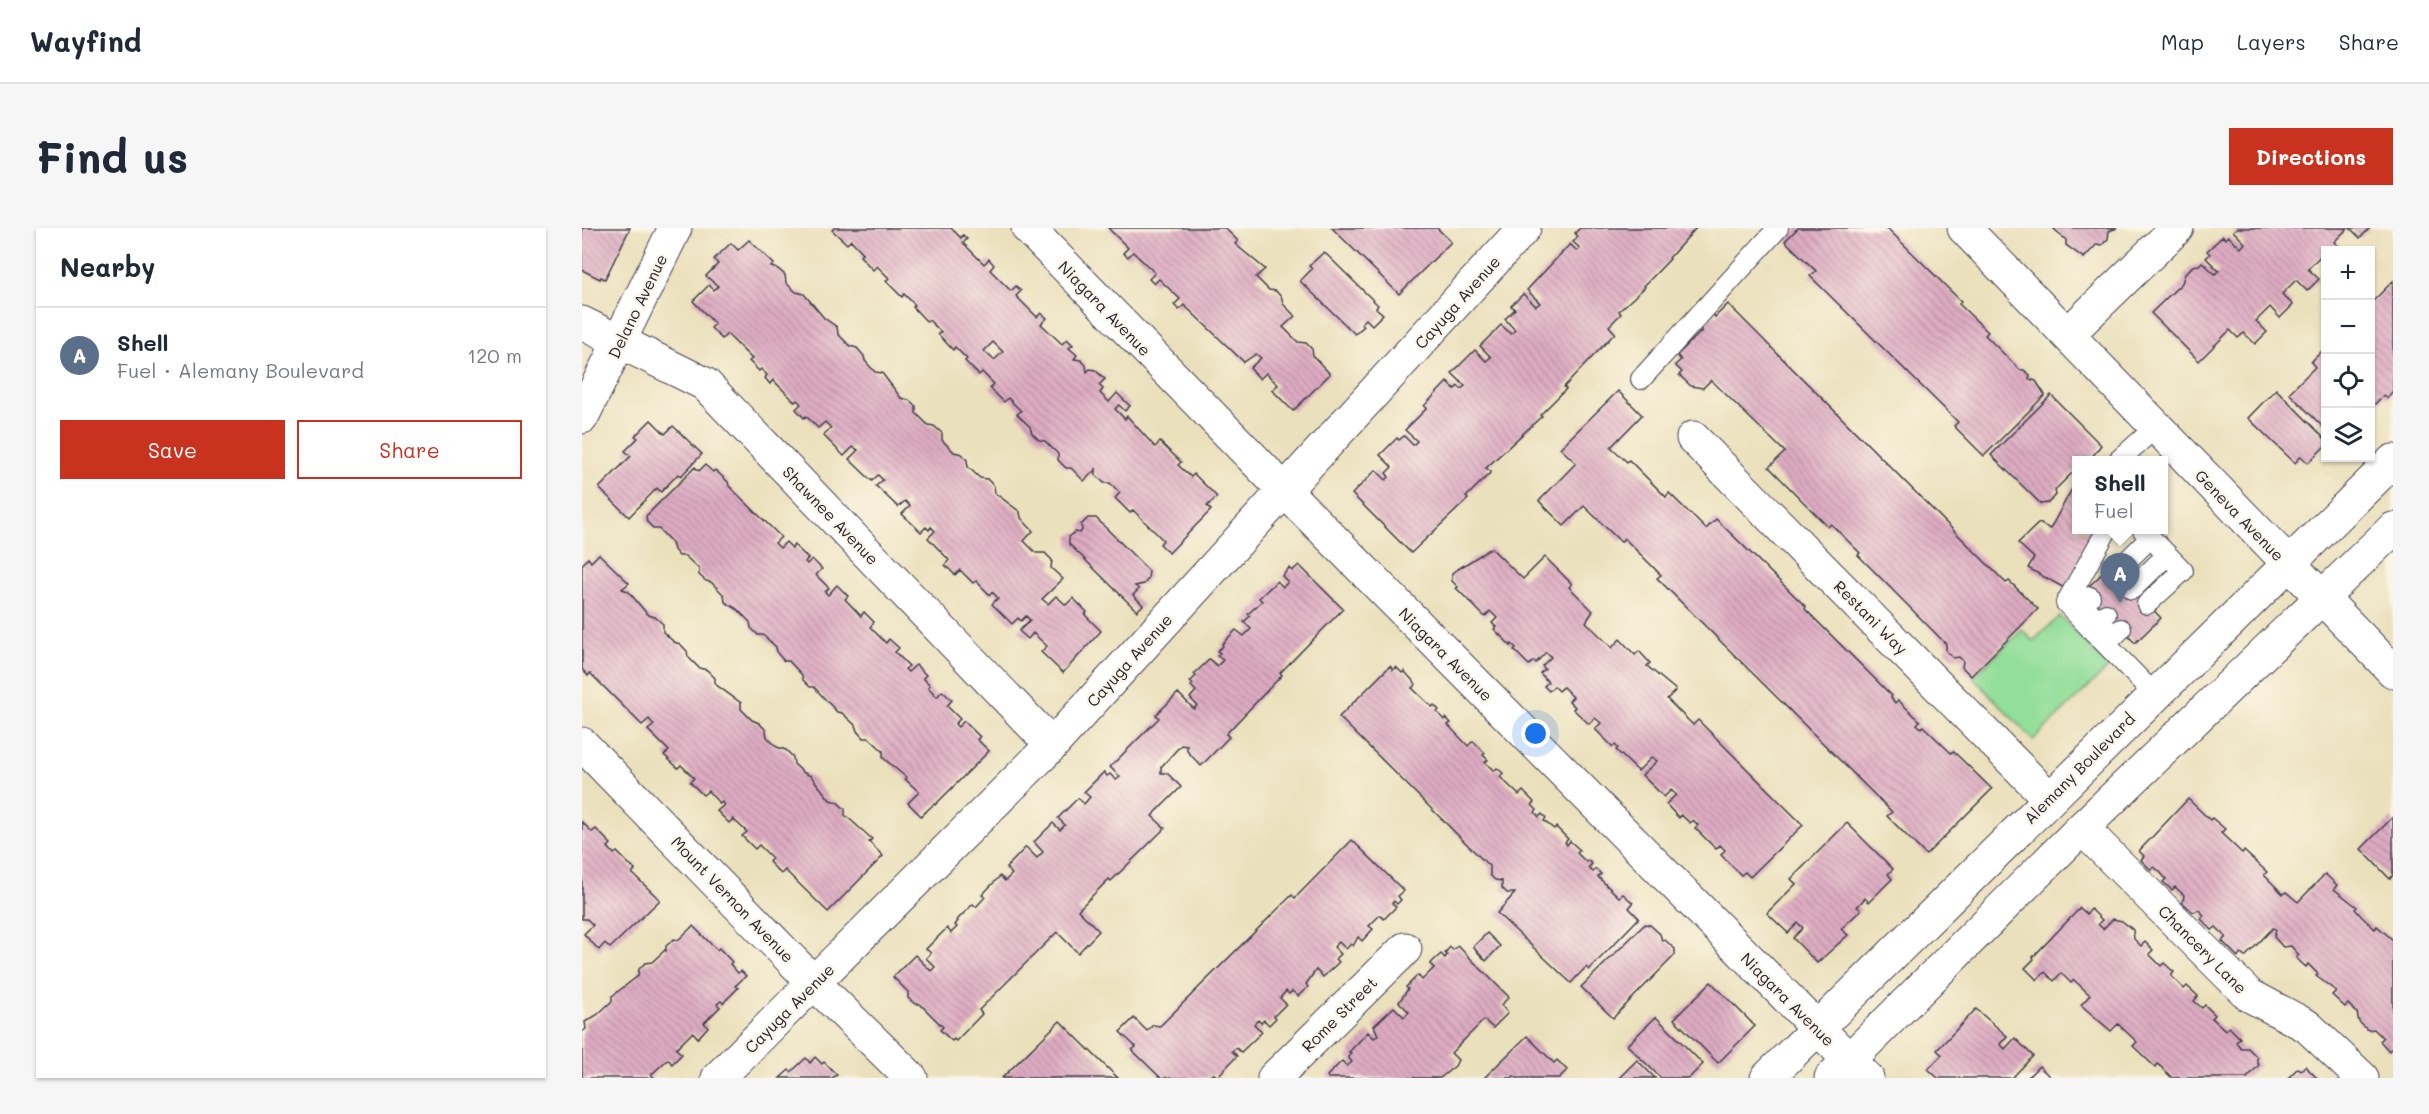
<!DOCTYPE html>
<meta charset="utf-8">
<style>
:root{--surface:#fff;--page:#f6f6f7;--text:#1f2937;--muted:#747a83;--line:#e0e1e3;--accent:#c8321e}
body{margin:0;font-family:Mali,sans-serif;background:var(--page);color:var(--text)}
.controls{position:absolute;right:18px;top:18px;display:grid;overflow:hidden;border-radius:0px;box-shadow:0 2px 4px #0004}
.controls button{width:54px;height:54px;display:grid;place-items:center;padding:0;border:0;border-bottom:2px solid var(--line);background:var(--surface);color:var(--text);font:30px sans-serif}
.you{position:absolute;left:954px;top:506px;width:21px;height:21px;margin:-15px;border:4px solid #fff;border-radius:50%;background:#1a73e8;box-shadow:0 0 0 9px #1a73e833}
.badge{display:grid;place-items:center;width:39px;height:39px;border-radius:50%;background:var(--accent);color:#fff;font-size:20px;font-weight:700}
.pin{position:absolute;translate:-50% -50px;filter:drop-shadow(0 2px 3px #0008)}
.pin::after{content:'';position:absolute;top:32px;width:21px;height:18px;background:inherit;clip-path:polygon(0 0,100% 0,50% 100%)}
.popup{position:absolute;left:1490px;top:228px;width:96px;height:78px;box-sizing:border-box;display:grid;place-content:center;border-radius:0px;background:var(--surface);filter:drop-shadow(0 2px 4px #0005);font-size:20px;white-space:nowrap;color:var(--muted)}
.popup b{font-size:22px;color:var(--text)}
.popup::after{content:'';position:absolute;left:50%;top:100%;margin-left:-12px;border:12px solid transparent;border-top-color:var(--surface)}
.list{margin:0;padding:0;list-style:none}
h2{display:flex;justify-content:space-between;align-items:center;height:78px;margin:0;padding:0 24px;font-size:26px}
h2 small{font-size:20px;font-weight:400;color:var(--muted)}
.list li{display:grid;grid-template-columns:39px 1fr auto;gap:18px;align-items:center;box-sizing:border-box;height:96px;padding:0 24px;border-top:2px solid var(--line)}
.list b{display:block;font-size:22px;white-space:nowrap}
.list p{margin:0;font-size:20px;white-space:nowrap;color:var(--muted)}
.list em{font-size:20px;font-style:normal;color:var(--muted)}
.actions{display:flex;gap:12px;padding:18px 24px}
.actions a{flex:1;padding:14px 0;border:2px solid var(--accent);border-radius:0px;text-align:center;font-size:21px;color:var(--accent)}
.actions .main{background:var(--accent);color:#fff}
.icon{flex:none;width:33px;height:33px;fill:none;stroke:currentColor;stroke-width:2;stroke-linecap:round;stroke-linejoin:round}
.map{position:relative;flex:none;width:1811px;height:850px;overflow:hidden;border-radius:0px}
header{display:flex;align-items:center;gap:36px;box-sizing:border-box;height:84px;padding:0 30px;background:var(--surface);border-bottom:2px solid var(--line)}
header strong{font-size:28px}
nav{display:flex;gap:33px;margin-inline-start:auto;font-size:21px}
.intro{display:flex;align-items:center;justify-content:space-between;box-sizing:border-box;height:144px;padding:0 36px}
h1{margin:0;font-size:42px}
.button{padding:15px 27px;border-radius:0px;background:var(--accent);color:#fff;font-size:21px;font-weight:700}
main{display:flex;gap:36px;padding:0 36px}
aside{flex:1;background:var(--surface);border-radius:0px;box-shadow:0 2px 4px #0004}
.map>svg:first-child{display:block}
.green{fill:#93de9a;stroke:#5a806a;stroke-width:1.5}
.building{fill:url(#building-back-hatch);fill-rule:evenodd}
.lines{fill:none;stroke-linecap:round;stroke-linejoin:round}
.service-casing{stroke:#403e4e;stroke-width:22}
.minor-casing{stroke:#403e4e;stroke-width:35}
.primary-casing{stroke:#403e4e;stroke-width:35}
.service{stroke:#fff;stroke-width:20}
.minor{stroke:#fff;stroke-width:33}
.primary{stroke:#fff;stroke-width:33}
.labels{text-anchor:middle;dominant-baseline:central;stroke-width:4.5;stroke-linejoin:round;paint-order:stroke}
.street-label{font-size:16px;fill:#22223b;stroke:#fcf5e5}
</style>
<header>
<strong>Wayfind</strong>
<nav><a>Map</a><a>Layers</a><a>Share</a></nav>
</header>
<div class="intro"><h1>Find us</h1><a class="button">Directions</a></div>
<main>
<aside>
<h2>Nearby<small></small></h2>
<ul class="list">
<li><span class="badge" style="background:#5c6f8a">A</span><div><b>Shell</b><p>Fuel · Alemany Boulevard</p></div><em>120 m</em></li>
</ul>
<div class="actions"><a class="main">Save</a><a>Share</a></div>
</aside>
<div class="map">
<svg width="1811" height="850" viewBox="0 0 1811 850">
<defs>
<pattern id="building-back-hatch" width="6" height="6" patternUnits="userSpaceOnUse" patternTransform="scale(1.5)"><rect width="6" height="6" fill="#deacc2"/><path d="M-1 5l2 2M0 0l6 6M5-1l2 2" fill="none" stroke="#b48c9f"/></pattern>
</defs>
<rect width="100%" height="100%" fill="#fcf5e5"/>
<filter id="ink" filterUnits="userSpaceOnUse"><feTurbulence type="fractalNoise" baseFrequency=".0167" numOctaves="2"/><feDisplacementMap in="SourceGraphic" scale="12" xChannelSelector="R" yChannelSelector="G"/><feConvolveMatrix kernelMatrix="1 2 1 2 8 2 1 2 1" color-interpolation-filters="sRGB"/></filter>
<filter id="wash" filterUnits="userSpaceOnUse"><feTurbulence type="fractalNoise" baseFrequency=".008" numOctaves="4" result="noise"/><feDisplacementMap in="SourceGraphic" scale="24" xChannelSelector="R" yChannelSelector="G"/><feGaussianBlur stdDeviation="1.35" result="paint"/><feColorMatrix in="noise" values="0 0 0 0 0 0 0 0 0 0 0 0 0 0 0 0 0 1.4 0 .05"/><feComposite in="paint" operator="in"/></filter>
<g filter="url(#wash)">
<rect width="100%" height="100%" fill="#ebe0bc"/>
<!-- green -->
<polygon class="green" points="1478,388 1527,439 1451,512 1391,449 1440,402 1451,413"/>
<g id="blocks">
<!-- building -->
<g class="building">
<polygon points="0,0 48,0 23,51 19,49 18,51 0,42"/>
<path d="M252 0H369L379 10 381 7 385 11 381 15 402 36 407 31 412 37 408 42 429 63 434 58 439 63 434 68 455 89 459 85 465 90 459 96 480 116 485 111 491 117 487 120 495 127 492 131 499 132 504 137 505 144 508 141 513 142 523 151 517 157 521 161 518 165 527 174 535 165 548 178 543 183 537 177 533 181 543 191 545 188 573 219 578 214 599 234 596 237 609 249 612 246 635 269 625 278 629 282 587 325 578 316 581 312 551 282 548 285 533 270 538 265 528 255H522L514 247V241L502 253 489 240H484L476 232V226L463 213 457 212 450 205 448 199 435 186 439 183 426 170 422 174 408 160 412 156 400 144 397 147 383 133 385 131 373 119 371 122 356 106 359 104 347 92 345 94 331 79 333 77 322 66 320 69 304 53 307 50 295 38 291 42 278 28 281 25 269 12 265 16 250 2ZM411 114 421 124 412 132 402 123Z"/>
<polygon points="526,0 643,0 656,13 653,16 683,41 674,49 687,62 694,63 700,70 701,76 713,88 701,99 716,114 724,115 730,121 731,128 748,146 711,183 690,162 696,157 684,145 678,151 668,140 679,130 674,126 662,134 602,77 597,82 592,77 598,71 577,51 572,56 567,51 573,45 551,24 546,29 541,25 546,20"/>
<polygon points="750,0 855,0 869,14 817,66"/>
<polygon points="998,0 1114,0 1087,30 1088,31 1062,58 1063,59 1037,83 1039,86 1027,98 1033,105 982,159 984,161 958,187 960,188 904,240 909,244 884,269 886,271 829,325 770,266 794,242 804,252 807,249 804,245 810,239 798,227 815,210 817,212 822,208 831,217 835,213 823,202 845,180 842,178 865,154 873,161 876,158 879,161 883,158 870,145 893,122 904,133 909,129 898,118 919,97 929,106 933,102 923,91 933,81 929,78 941,66 954,78 958,75 945,62 988,16 995,23 998,20 991,14 996,9 993,5"/>
<polygon points="1216,0 1305,0 1379,73 1377,76 1406,104 1403,107 1438,142 1442,142 1448,147 1447,151 1454,153 1463,167 1402,228 1372,198 1376,194 1228,48 1234,43 1203,13"/>
<polygon points="1471,0 1535,0 1527,3 1526,11 1520,17 1515,16 1502,30 1484,17 1484,12"/>
<polygon points="1655,0 1766,0 1752,14 1761,22 1743,22 1743,29 1740,26 1726,41 1737,51 1725,63 1714,52 1700,66 1711,77 1698,90 1688,79 1674,93 1685,104 1673,116 1662,105 1656,110 1648,102 1617,133 1569,85 1600,55 1603,46 1611,38 1617,37 1620,34 1633,46 1637,43 1624,30 1628,26 1625,23 1641,8 1643,11 1646,8 1659,20 1663,15 1651,3"/>
<polygon points="1768,0 1788,0 1778,10"/>
<polygon points="167,12 192,36 189,39 196,41 203,47 204,55 214,64 222,66 242,90 255,99 256,106 268,118 275,120 282,128 283,133 293,144 300,145 319,170 327,172 334,178 334,185 346,197 352,198 360,205 360,212 372,224 380,226 385,232 386,239 398,250 405,251 412,258 413,265 438,284 439,290 451,303 442,313 454,325 463,325 470,332 469,340 481,351 460,371 466,376 474,368 484,377 491,370 505,384 503,387 519,403 481,445 459,424 465,418 451,405 446,411 437,403 448,392 444,388 439,393 436,390 430,396 410,376 416,370 410,364 408,367 394,353 391,355 378,342 373,347 363,337 367,332 346,310 353,303 349,299 347,302 344,299 339,304 320,286 328,278 323,273 316,279 294,258 301,252 296,247 290,253 267,231 276,222 271,219 262,228 241,207 249,200 243,194 236,200 224,188 222,190 214,181 219,176 215,172 213,174 191,152 188,156 183,150 185,147 179,141 177,143 167,133 170,131 145,106 140,111 129,100 133,96 111,73 127,57 132,62 136,58 124,48 136,36 132,31 149,15 156,22"/>
<polygon points="742,24 796,77 794,80 801,86 790,97 784,91 779,96 782,98 773,106 718,53 730,41 727,38"/>
<polygon points="1811,53 1811,163 1805,170 1802,167 1788,181 1788,76"/>
<polygon points="1146,76 1424,355 1427,353 1456,381 1389,448 1380,439 1381,433 1377,429 1371,430 1364,423 1364,416 1276,327 1278,325 1249,296 1246,299 1187,239 1203,224 1129,152 1121,160 1109,158 1097,147 1100,144 1093,137 1099,132 1095,127 1120,103 1117,100 1131,86 1133,89"/>
<polygon points="1743,120 1743,201 1707,165 1733,139 1729,134"/>
<polygon points="1694,161 1743,211 1743,218 1726,235 1719,228 1713,235 1666,190"/>
<polygon points="1036,163 1060,187 1029,219 1045,234 1047,232 1084,269 1087,265 1124,301 1134,291 1224,379 1223,381 1310,468 1309,470 1313,475 1316,472 1338,493 1335,496 1339,500 1341,498 1369,525 1371,523 1410,561 1344,627 1305,588 1310,584 1075,350 1079,347 1042,310 1039,314 1002,278 982,298 957,273 994,235 978,220"/>
<polygon points="1469,167 1519,217 1508,232 1494,232 1494,241 1473,262 1474,267 1466,275 1459,276 1409,227"/>
<polygon points="69,192 83,206 91,198 120,226 99,248 96,246 79,264 75,260 47,289 17,260 49,228 43,223 56,210 53,208"/>
<polygon points="123,237 131,244 133,242 146,254 147,258 199,309 193,315 198,320 204,314 210,320 212,317 226,330 223,334 225,336 230,331 240,341 234,347 247,360 243,364 246,367 255,357 266,368 263,371 279,388 282,384 292,394 288,399 304,415 307,411 317,420 313,424 327,438 323,441 326,444 334,437 344,447 341,450 348,457 346,459 355,469 360,463 370,472 365,478 378,491 373,496 376,499 382,493 398,509 395,511 407,523 353,577 352,576 339,588 326,575 337,564 323,551 325,550 301,530 301,523 287,510 281,510 275,503 273,497 260,485 255,484 232,459 228,459 221,452 220,447 207,433 202,433 195,425 194,419 181,407 176,407 169,400 168,394 155,381 143,374 142,367 129,354 124,353 117,347 117,341 103,328 97,328 92,322 90,315 77,301 72,301 65,294 64,288 113,239 117,243"/>
<polygon points="1491,259 1494,261 1494,302 1517,302 1484,361 1446,340 1452,330 1436,315 1457,295 1468,301"/>
<polygon points="506,290 514,290 567,343 566,351 562,356 553,358 557,361 551,367 561,377 555,383 487,316 487,309 493,304 498,305 500,302 499,297"/>
<polygon points="909,320 941,351 963,329 990,356 987,359 1011,383 1004,394 1030,420 1038,411 1053,427 1057,423 1068,435 1065,438 1094,462 1085,471 1111,497 1116,492 1221,597 1168,649 1163,644 1159,647 1139,627 1143,622 1138,617 1134,621 1113,600 1116,597 1111,592 1108,595 1099,587 1097,590 1084,576 1094,567 1089,562 1082,569 1060,547 1075,533 1070,529 1056,543 1034,522 1036,520 1033,517 1031,519 1013,501 1019,495 1013,490 1007,496 991,481 993,479 987,473 991,469 981,459 977,463 972,458 967,463 962,458 966,454 958,445 963,441 960,438 969,429 964,424 954,435 952,433 947,437 932,422 934,420 930,416 929,418 912,401 914,399 910,395 915,390 908,383 903,389 874,360 876,359 870,353 870,345"/>
<polygon points="17,326 47,355 40,361 46,363 66,387 73,389 81,396 81,404 92,414 98,416 105,423 106,429 117,440 125,442 133,450 133,456 159,475 159,481 170,492 177,495 184,502 185,509 195,519 204,522 211,529 212,536 222,545 229,548 248,572 255,574 263,581 263,587 290,611 287,614 301,628 246,684 203,642 199,646 187,634 190,630 177,617 173,621 160,608 165,604 151,591 147,595 135,583 142,577 140,574 138,576 126,563 121,567 108,554 112,550 99,537 96,540 82,527 87,523 66,502 72,497 67,491 60,497 8,445 6,448 0,441 0,337 6,330 9,334"/>
<polygon points="717,337 761,381 698,445 700,447 644,506 647,509 619,538 605,523 605,518 599,517 579,539 579,545 585,545 599,559 570,588 583,600 529,653 527,651 496,682 517,703 496,725 475,704 397,782 400,786 374,813 372,811 370,813 358,802 361,799 338,776 333,776 326,770 326,764 311,749 333,727 349,743 353,739 344,730 349,725 344,721 365,700 369,705 375,699 373,697 376,693 375,692 391,676 394,679 403,669 400,667 418,648 423,653 430,646 424,640 444,619 455,630 461,624 452,614 471,595 478,602 483,597 476,590 496,570 502,576 508,569 502,564 522,544 525,548 528,546 534,552 538,549 528,539 577,490 574,487 596,465 612,481 615,477 608,470 614,463 609,458 611,456 608,454 614,448 612,446 628,431 635,438 641,432 635,428 638,425 635,423 641,418 640,416 654,402 662,408 669,401 662,394 668,388 666,386 680,373 677,370 695,353 701,359 706,354 700,348 707,340 710,343"/>
<polygon points="1528,338 1579,390 1553,415 1502,363"/>
<polygon points="808,438 811,442 814,439 820,445 822,443 834,456 830,460 850,479 852,477 857,482 855,484 862,492 864,490 869,495 866,497 886,518 891,513 903,525 901,527 906,532 903,534 912,543 915,540 921,545 918,549 937,567 941,563 952,574 950,577 955,582 953,585 957,589 960,586 964,590 962,593 972,601 974,599 986,611 983,614 985,617 988,613 998,622 995,625 1004,634 1006,632 1010,636 1006,640 1011,644 1014,641 1019,646 1016,649 1037,669 1041,666 1051,675 1047,680 1057,690 1007,742 1004,739 989,755 915,685 933,665 925,665 920,660 920,653 913,652 908,647 908,639 757,489"/>
<polygon points="1606,571 1628,592 1630,590 1643,601 1639,605 1660,625 1662,623 1685,644 1682,647 1701,666 1704,664 1716,674 1743,646 1755,657 1752,661 1775,679 1773,681 1780,689 1793,701 1795,698 1811,712 1811,819 1807,823 1798,813 1801,810 1792,801 1786,802 1777,794 1775,785 1766,776 1763,779 1750,767 1754,763 1734,748 1736,746 1726,736 1724,739 1714,730 1717,727 1709,718 1701,719 1692,709 1694,702 1691,700 1663,729 1659,726 1656,729 1640,713 1644,709 1634,699 1630,702 1619,691 1622,687 1617,682 1611,684 1601,675 1602,667 1593,659 1590,662 1581,654 1584,651 1578,644 1572,639 1569,642 1559,632 1562,628 1557,623"/>
<polygon points="1811,589 1811,647 1808,651 1779,621"/>
<polygon points="0,594 10,604 14,601 29,616 26,619 32,626 35,624 53,642 50,645 78,672 28,720 23,715 17,722 2,706 11,697 5,691 0,691"/>
<polygon points="1265,595 1311,641 1306,646 1310,651 1287,674 1283,670 1275,679 1279,682 1259,701 1266,707 1235,735 1211,710 1221,700 1216,695 1206,705 1185,685 1214,656 1209,651"/>
<polygon points="770,612 822,663 816,668 819,672 815,676 812,673 810,675 814,679 802,691 798,687 787,698 791,701 780,713 776,709 771,718 769,716 764,721 757,714 752,719 759,726 754,731 757,734 741,749 734,742 724,756 726,759 716,768 710,763 707,766 704,763 698,770 704,776 692,788 694,790 687,797 682,792 679,795 676,792 672,796 680,804 659,824 654,820 650,823 655,828 635,849 632,846 623,850 579,850 550,822 554,819 538,804 552,790 565,803 571,797 578,798 710,667 713,670"/>
<polygon points="1498,680 1505,686 1509,681 1520,692 1516,696 1521,701 1531,691 1540,693 1551,702 1552,711 1559,718 1563,714 1571,722 1567,726 1579,738 1582,735 1592,744 1589,748 1602,761 1605,758 1616,768 1612,773 1620,780 1623,777 1633,787 1630,790 1643,802 1647,799 1658,810 1654,814 1659,820 1666,820 1675,829 1675,834 1677,837 1665,850 1590,850 1576,836 1573,839 1551,818 1555,814 1536,796 1529,803 1499,777 1508,767 1492,752 1489,755 1479,745 1472,753 1463,744 1455,752 1443,740 1452,731 1451,729"/>
<polygon points="1063,696 1068,697 1078,706 1080,713 1083,712 1093,721 1093,727 1031,790 999,759"/>
<polygon points="111,698 135,722 137,720 150,734 148,736 156,745 159,743 164,748 153,758 156,760 141,775 139,773 135,776 138,779 122,795 126,799 116,810 111,804 94,821 100,826 90,836 86,831 69,847 73,850 0,850 0,804 4,801 3,794 15,787 30,773 30,768 56,748 57,741 63,735 70,734 83,722 84,723 84,718 92,711 96,712"/>
<polygon points="905,705 918,718 904,733 891,719"/>
<polygon points="876,718 927,769 919,777 926,785 911,800 902,792 869,825 876,832 873,838 858,850 746,850 745,848 760,833 765,838 770,834 766,829 769,825 767,824 786,804 792,810 796,807 792,798 812,779 822,789 827,784 817,774 826,761 824,759 836,747 840,752 852,740 848,736 859,726 863,730 865,727 863,725 868,719 871,722"/>
<polygon points="1129,754 1173,798 1136,835 1092,791"/>
<polygon points="1394,781 1425,808 1418,816 1423,821 1433,810 1451,828 1430,850 1356,850 1346,841 1360,827 1355,822"/>
<polygon points="1074,789 1121,836 1107,850 1079,850 1045,817"/>
<polygon points="478,793 505,820 536,850 420,850"/>
<polygon points="945,808 972,835 975,832 985,842 977,850 935,850 932,848 930,850 902,850"/>
<polygon points="233,829 240,836 242,834 255,847 250,850 198,850 207,842 209,844 224,830 228,835"/>
<polygon points="1055,832 1073,850 1037,850"/>
<polygon points="1457,838 1469,850 1445,850"/>
<polygon points="1723,838 1734,849 1732,850 1706,850 1716,840 1719,842"/>
</g>
</g>
</g>
<g filter="url(#ink)">
<use href="#blocks" fill-opacity="0" stroke="#403e4e" stroke-width="1.5"/>
<g class="lines">
<!-- service casing -->
<g class="service-casing">
<g id="service">
<polyline points="1059,151 1196,0"/>
<polyline points="1537,232 1574,199"/>
<polyline points="1561,302 1601,343 1565,376"/>
<polyline points="1534,344 1569,309"/>
<polyline points="1550,361 1585,327"/>
<polyline points="1508,369 1500,376 1532,408 1539,401"/>
<polyline points="1524,386 1509,401 1572,466"/>
<polyline points="1509,401 1484,375 1525,302"/>
</g>
</g>
<!-- minor casing -->
<g class="minor-casing">
<g id="minor">
<polyline points="446,0 701,261 1285,850"/>
<polyline points="0,95 123,156 470,517"/>
<polyline points="1486,106 1595,0"/>
<polyline points="0,189 93,0"/>
<polyline points="1111,210 1467,570"/>
<polyline points="0,516 232,755 329,850"/>
<polyline points="1500,600 1667,767 1725,798 1780,850"/>
<polyline points="136,850 470,517 942,0"/>
<polyline points="692,850 823,721"/>
</g>
</g>
<!-- primary casing -->
<g class="primary-casing">
<g id="primary">
<polyline points="1382,0 1811,443"/>
<polyline points="1185,850 1811,233"/>
<polyline points="1249,850 1500,600 1811,301"/>
</g>
</g>
<!-- service -->
<use href="#service" class="service"/>
<!-- minor -->
<use href="#minor" class="minor"/>
<!-- primary -->
<use href="#primary" class="primary"/>
</g>
</g>
<g class="labels">
<!-- street labels -->
<g class="street-label">
<text transform="translate(875 74) rotate(-48)">Cayuga Avenue</text>
<text transform="translate(55 78) rotate(-64)">Delano Avenue</text>
<text transform="translate(523 80) rotate(46)">Niagara Avenue</text>
<text transform="translate(249 287) rotate(46)">Shawnee Avenue</text>
<text transform="translate(1658 287) rotate(46)">Geneva Avenue</text>
<text transform="translate(1289 389) rotate(45)">Restani Way</text>
<text transform="translate(864 426) rotate(45)">Niagara Avenue</text>
<text transform="translate(547 432) rotate(-48)">Cayuga Avenue</text>
<text transform="translate(1497 540) rotate(-45)">Alemany Boulevard</text>
<text transform="translate(151 671) rotate(46)">Mount Vernon Avenue</text>
<text transform="translate(1621 721) rotate(45)">Chancery Lane</text>
<text transform="translate(1206 771) rotate(45)">Niagara Avenue</text>
<text transform="translate(207 780) rotate(-45)">Cayuga Avenue</text>
<text transform="translate(757 786) rotate(-45)">Rome Street</text>
</g>
</g>
</svg>
<div class="controls">
<button>+</button>
<button>−</button>
<button><svg class="icon" aria-label="locate" viewBox="0 0 24 24"><circle cx="12" cy="12" r="6"/><path d="M12 2v4M12 18v4M2 12h4M18 12h4"/></svg></button>
<button><svg class="icon" aria-label="layers" viewBox="0 0 24 24"><path d="M12 4l9 5-9 5-9-5zM3 14l9 5 9-5"/></svg></button>
</div>
<div class="you"></div>
<div class="pin badge" style="left:1538px;top:375px;background:#5c6f8a">A</div>
<div class="popup"><b>Shell</b>Fuel</div>
</div>
</main>
